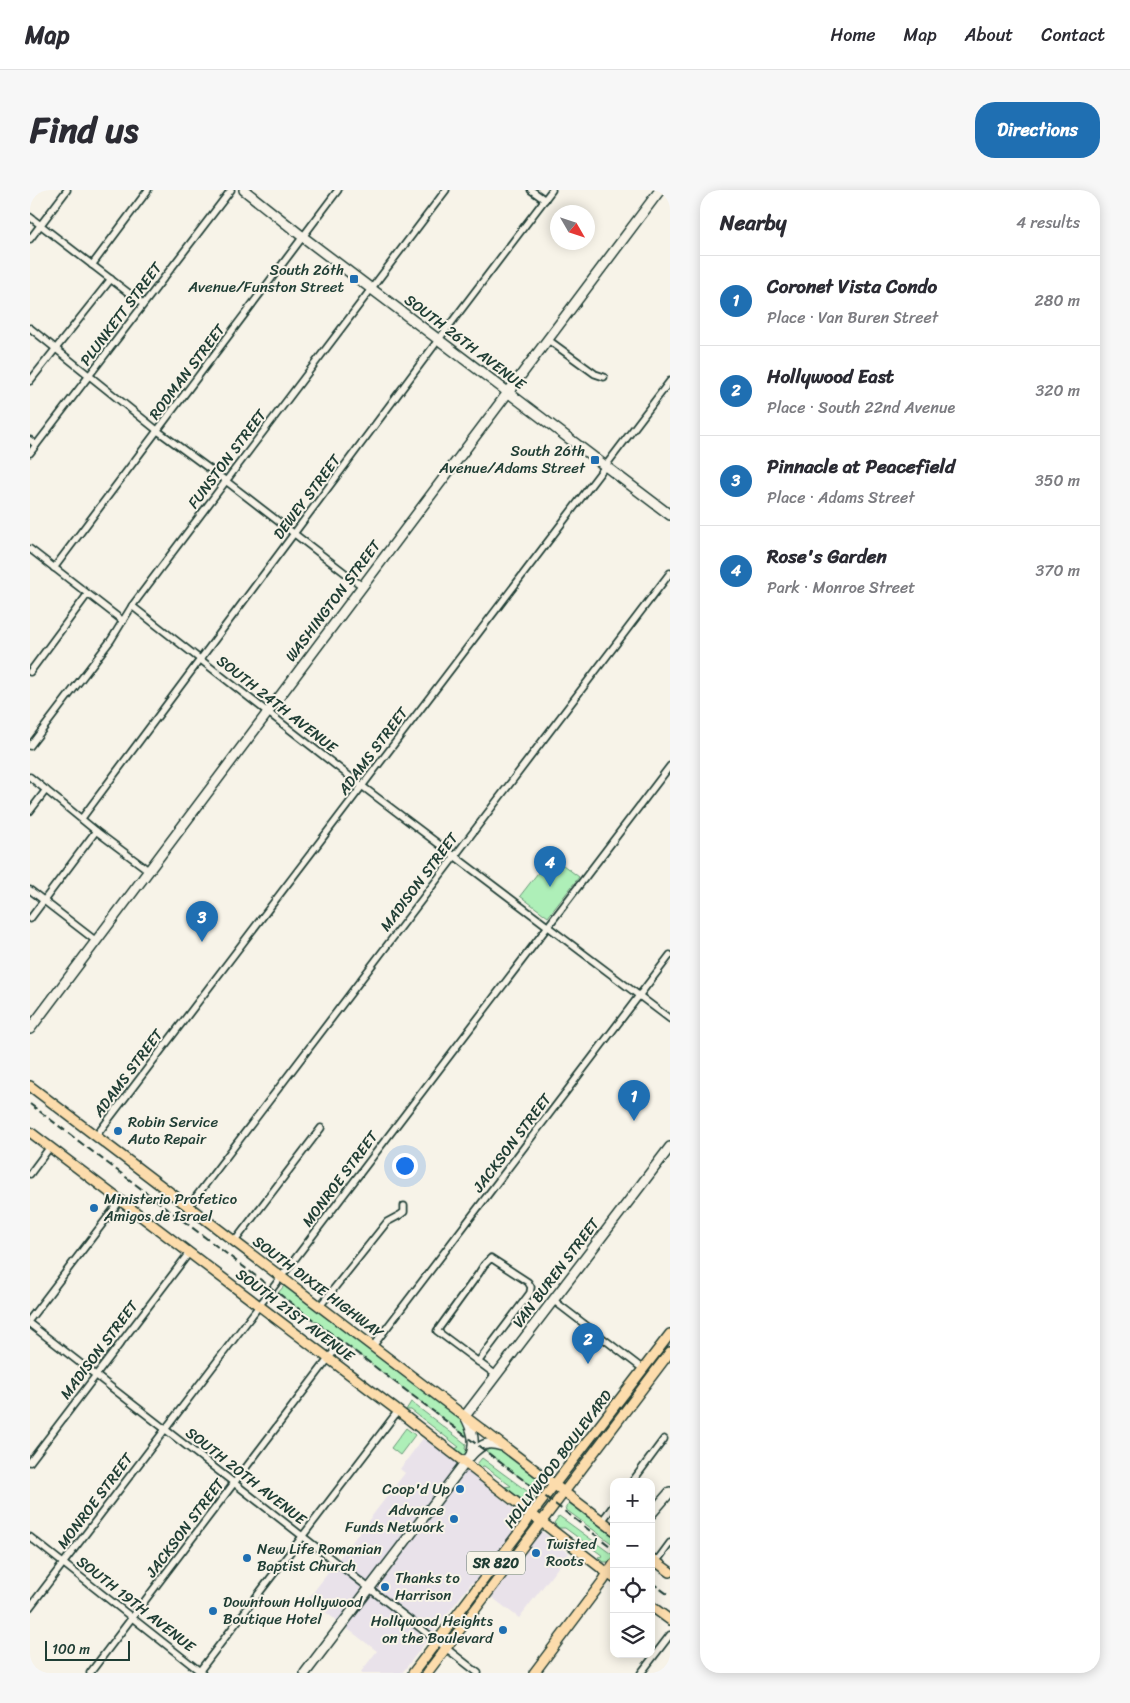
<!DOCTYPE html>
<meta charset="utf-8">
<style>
:root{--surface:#fff;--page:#f7f7f7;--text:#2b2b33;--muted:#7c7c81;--line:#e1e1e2;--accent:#1f6fb2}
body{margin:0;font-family:Sriracha,sans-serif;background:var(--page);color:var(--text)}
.controls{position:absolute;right:15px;bottom:15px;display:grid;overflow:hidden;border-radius:10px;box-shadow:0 2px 12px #0003}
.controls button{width:45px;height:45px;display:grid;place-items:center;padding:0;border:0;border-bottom:1px solid var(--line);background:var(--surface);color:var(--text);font:25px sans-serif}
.compass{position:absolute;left:520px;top:15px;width:45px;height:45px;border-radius:50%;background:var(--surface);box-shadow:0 2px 12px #0003;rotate:129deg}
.scale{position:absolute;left:15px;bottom:12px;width:85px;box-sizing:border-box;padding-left:5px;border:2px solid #1f3d34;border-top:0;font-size:14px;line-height:18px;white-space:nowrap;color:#1f3d34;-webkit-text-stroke:4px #f7f3e8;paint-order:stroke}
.you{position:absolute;left:374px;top:975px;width:18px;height:18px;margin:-12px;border:4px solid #fff;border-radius:50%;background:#1a73e8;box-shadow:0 0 0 8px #1a73e833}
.badge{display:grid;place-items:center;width:32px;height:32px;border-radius:50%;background:var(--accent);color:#fff;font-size:16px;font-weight:700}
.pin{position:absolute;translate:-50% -41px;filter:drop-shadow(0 1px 2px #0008)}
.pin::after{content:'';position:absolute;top:26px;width:18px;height:15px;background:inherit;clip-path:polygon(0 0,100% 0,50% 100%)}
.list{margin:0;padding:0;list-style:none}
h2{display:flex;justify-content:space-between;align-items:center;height:65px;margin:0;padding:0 20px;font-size:21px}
h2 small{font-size:16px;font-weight:400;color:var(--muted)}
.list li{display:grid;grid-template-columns:32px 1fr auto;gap:15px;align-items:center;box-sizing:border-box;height:90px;padding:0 20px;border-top:1px solid var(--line)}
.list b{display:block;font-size:19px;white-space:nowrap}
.list p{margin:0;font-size:16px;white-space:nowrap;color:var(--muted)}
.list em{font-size:16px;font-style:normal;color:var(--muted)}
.icon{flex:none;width:28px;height:28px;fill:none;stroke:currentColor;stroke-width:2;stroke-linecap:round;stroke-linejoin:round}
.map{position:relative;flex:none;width:640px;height:1483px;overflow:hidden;border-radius:20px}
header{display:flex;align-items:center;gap:30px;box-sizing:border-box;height:70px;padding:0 25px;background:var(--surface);border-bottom:1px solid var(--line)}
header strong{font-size:24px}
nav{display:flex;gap:28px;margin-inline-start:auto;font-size:18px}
.intro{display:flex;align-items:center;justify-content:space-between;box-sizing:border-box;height:120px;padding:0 30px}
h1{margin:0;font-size:35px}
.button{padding:12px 22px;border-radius:20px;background:var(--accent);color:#fff;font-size:18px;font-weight:700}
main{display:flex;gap:30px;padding:0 30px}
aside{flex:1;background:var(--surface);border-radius:20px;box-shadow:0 2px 12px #0003}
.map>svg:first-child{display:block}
.built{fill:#e9e2ea}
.green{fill:#aeefb8;stroke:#669676}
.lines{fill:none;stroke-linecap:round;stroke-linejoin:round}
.street-casing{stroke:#1f3d34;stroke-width:9}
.secondary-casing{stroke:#1f3d34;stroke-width:12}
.primary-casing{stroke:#1f3d34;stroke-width:12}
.street{stroke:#f7f3e8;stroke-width:5.5}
.secondary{stroke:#f7f3e8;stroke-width:9}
.primary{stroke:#fcdcac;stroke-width:9}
.rail{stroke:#1f3d34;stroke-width:2;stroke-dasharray:8 4;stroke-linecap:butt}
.poi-dot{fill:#1f6fb2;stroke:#f7f3e8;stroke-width:2}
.labels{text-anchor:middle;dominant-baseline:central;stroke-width:4;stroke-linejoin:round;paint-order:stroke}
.shield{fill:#f7f3e8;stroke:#60746a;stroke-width:1}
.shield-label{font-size:14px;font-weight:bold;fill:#1f3d34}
.poi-label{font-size:15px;fill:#1f3d34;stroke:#f7f3e8;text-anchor:start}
.street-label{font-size:15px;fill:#1f3d34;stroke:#f7f3e8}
</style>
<header>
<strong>Map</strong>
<nav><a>Home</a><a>Map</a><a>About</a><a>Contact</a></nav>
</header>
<div class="intro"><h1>Find us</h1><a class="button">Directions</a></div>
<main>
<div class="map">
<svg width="640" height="1483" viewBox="0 0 640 1483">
<rect width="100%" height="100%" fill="#f7f3e8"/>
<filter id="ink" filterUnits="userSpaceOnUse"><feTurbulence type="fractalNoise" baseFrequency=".02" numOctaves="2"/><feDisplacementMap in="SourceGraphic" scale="10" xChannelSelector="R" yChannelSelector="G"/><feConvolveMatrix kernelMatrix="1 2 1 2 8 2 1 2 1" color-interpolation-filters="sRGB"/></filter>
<g filter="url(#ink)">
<!-- built -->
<polygon class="built" points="394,1247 539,1363 489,1428 442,1392 372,1483 330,1483 347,1461 278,1409 375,1283 370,1279"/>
<!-- green -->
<g class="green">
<polygon points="521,666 549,687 518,727 490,706"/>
<polygon points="254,1096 436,1231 440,1249 248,1103"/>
<polygon points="381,1212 436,1254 435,1259 439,1262 435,1266 425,1259 429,1257 381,1220 376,1220"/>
<polygon points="376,1238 385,1245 370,1265 361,1258"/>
<polygon points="465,1256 514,1294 509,1302 456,1261"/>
<polygon points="452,1268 505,1307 499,1315 475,1297 481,1296 454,1276 450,1277 447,1274"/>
<polygon points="539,1313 584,1347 584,1355 535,1319"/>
<polygon points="529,1326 584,1366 580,1372 574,1372 568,1367 573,1366 535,1338 529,1338 524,1333"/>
</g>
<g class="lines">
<!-- street casing -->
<g class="street-casing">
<g id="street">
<polyline points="501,0 515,10"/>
<polyline points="0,27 113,114"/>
<polyline points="0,49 37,0"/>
<polyline points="62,75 118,0"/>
<polyline points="0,138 128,241 196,291 332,396"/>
<polyline points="517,149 565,184 574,187"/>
<polyline points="0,191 81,89"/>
<polyline points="0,250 6,255"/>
<polyline points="0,263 201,0"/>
<polyline points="0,359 93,431"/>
<polyline points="24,378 308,0"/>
<polyline points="102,416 332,596 640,829"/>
<polyline points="0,482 57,405"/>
<polyline points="0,556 81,450 102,416 196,291 416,0"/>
<polyline points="0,587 66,641 118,680"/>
<polyline points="0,621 16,600"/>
<polyline points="52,628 409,149 522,0"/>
<polyline points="0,700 66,751"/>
<polyline points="0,729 66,641"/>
<polyline points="66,946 640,191"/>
<polyline points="0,984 20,957"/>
<polyline points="159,1016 640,383"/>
<polyline points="205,1051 291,938"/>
<polyline points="523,1110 613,1179"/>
<polyline points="290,1116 357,1032 370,1025 374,1022 374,1016"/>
<polyline points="0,1129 90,1011"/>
<polyline points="0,1134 448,1483"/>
<polyline points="343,1156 640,765"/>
<polyline points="448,1172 500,1103 501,1097 498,1092 461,1068 454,1075 449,1083 407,1141 466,1185"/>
<polyline points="0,1272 159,1063"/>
<polyline points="602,1292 634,1249"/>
<polyline points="572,1331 584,1315"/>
<polyline points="0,1347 172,1483"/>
<polyline points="626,1372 640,1353"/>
<polyline points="0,1417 640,576"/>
<polyline points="60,1483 305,1160"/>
<polyline points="168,1483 368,1221"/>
<polyline points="611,1483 640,1445"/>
</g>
</g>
<!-- secondary casing -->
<g class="secondary-casing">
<g id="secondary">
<polyline points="214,0 273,47 640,325"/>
<polyline points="0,839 630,0"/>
<path d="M441 1265C446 1251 442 1239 435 1226L640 957"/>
<polyline points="621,1324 640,1302"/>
<path d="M275 1483 441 1265C452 1254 457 1251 472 1256"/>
</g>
</g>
<!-- primary casing -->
<g class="primary-casing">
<g id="primary">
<polyline points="0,896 584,1340"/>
<polyline points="0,942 368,1221 584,1388"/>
<polyline points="621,1368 640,1382"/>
<polyline points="621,1416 640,1430"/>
<polyline points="383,1483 494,1336 501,1325 640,1144"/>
<polyline points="397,1483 640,1162"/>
<polyline points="504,1483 573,1391 584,1374"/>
</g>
</g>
<!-- street -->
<use href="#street" class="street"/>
<!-- secondary -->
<use href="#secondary" class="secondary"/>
<!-- primary -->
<use href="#primary" class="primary"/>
<!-- rail -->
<g class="rail">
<polyline points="0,914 584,1359"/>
<polyline points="621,1392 640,1406"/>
</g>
</g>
</g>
<!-- markers -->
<g class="poi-dot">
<rect x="319" y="84" width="10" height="10" rx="2.5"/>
<rect x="560" y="265" width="10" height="10" rx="2.5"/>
<circle cx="88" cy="941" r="5"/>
<circle cx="64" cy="1018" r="5"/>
<circle cx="430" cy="1299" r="5"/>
<circle cx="424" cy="1329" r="5"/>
<circle cx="506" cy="1363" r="5"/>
<circle cx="217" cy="1368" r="5"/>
<circle cx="355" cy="1397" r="5"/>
<circle cx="183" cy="1421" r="5"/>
<circle cx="473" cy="1440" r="5"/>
</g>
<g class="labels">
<!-- shield labels -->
<rect class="shield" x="437" y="1361.5" width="58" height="23" rx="4"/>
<g class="shield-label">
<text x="466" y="1373">SR 820</text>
</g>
<!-- poi labels -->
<g class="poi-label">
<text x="314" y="80" text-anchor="end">South 26th<tspan x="314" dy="17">Avenue/Funston Street</tspan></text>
<text x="555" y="261" text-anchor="end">South 26th<tspan x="555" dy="17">Avenue/Adams Street</tspan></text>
<text x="98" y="932">Robin Service<tspan x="98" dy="17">Auto Repair</tspan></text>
<text x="74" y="1009">Ministerio Profetico<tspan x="74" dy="17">Amigos de Israel</tspan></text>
<text x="420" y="1299" text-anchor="end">Coop'd Up</text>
<text x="414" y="1320" text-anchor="end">Advance<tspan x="414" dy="17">Funds Network</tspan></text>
<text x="516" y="1354">Twisted<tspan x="516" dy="17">Roots</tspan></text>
<text x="227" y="1359">New Life Romanian<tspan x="227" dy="17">Baptist Church</tspan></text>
<text x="365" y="1388">Thanks to<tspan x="365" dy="17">Harrison</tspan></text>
<text x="193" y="1412">Downtown Hollywood<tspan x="193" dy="17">Boutique Hotel</tspan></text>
<text x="463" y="1431" text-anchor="end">Hollywood Heights<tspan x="463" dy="17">on the Boulevard</tspan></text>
</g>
<!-- street labels -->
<g class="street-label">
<text transform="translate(91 124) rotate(-53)">PLUNKETT STREET</text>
<text transform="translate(435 152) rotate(37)">SOUTH 26TH AVENUE</text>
<text transform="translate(157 182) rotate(-53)">RODMAN STREET</text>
<text transform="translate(197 269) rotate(-53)">FUNSTON STREET</text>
<text transform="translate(277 307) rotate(-53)">DEWEY STREET</text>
<text transform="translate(303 411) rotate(-53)">WASHINGTON STREET</text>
<text transform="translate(247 514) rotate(38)">SOUTH 24TH AVENUE</text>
<text transform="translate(343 561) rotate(-53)">ADAMS STREET</text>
<text transform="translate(389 692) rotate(-53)">MADISON STREET</text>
<text transform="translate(98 883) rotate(-53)">ADAMS STREET</text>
<text transform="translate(482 953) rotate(-53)">JACKSON STREET</text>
<text transform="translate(310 989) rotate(-53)">MONROE STREET</text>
<text transform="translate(526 1083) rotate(-53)">VAN BUREN STREET</text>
<text transform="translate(288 1097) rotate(37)">SOUTH DIXIE HIGHWAY</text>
<text transform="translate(265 1125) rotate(37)">SOUTH 21ST AVENUE</text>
<text transform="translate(69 1160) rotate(-53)">MADISON STREET</text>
<text transform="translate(528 1269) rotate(-53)">HOLLYWOOD BOULEVARD</text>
<text transform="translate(216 1286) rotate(38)">SOUTH 20TH AVENUE</text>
<text transform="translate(65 1311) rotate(-53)">MONROE STREET</text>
<text transform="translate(155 1338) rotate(-53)">JACKSON STREET</text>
<text transform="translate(106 1414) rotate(38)">SOUTH 19TH AVENUE</text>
</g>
</g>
</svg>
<div class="controls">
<button>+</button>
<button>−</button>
<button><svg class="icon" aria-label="locate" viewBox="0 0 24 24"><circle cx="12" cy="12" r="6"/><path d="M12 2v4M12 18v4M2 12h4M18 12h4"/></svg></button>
<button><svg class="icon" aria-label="layers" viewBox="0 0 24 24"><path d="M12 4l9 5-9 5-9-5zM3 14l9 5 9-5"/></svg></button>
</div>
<svg class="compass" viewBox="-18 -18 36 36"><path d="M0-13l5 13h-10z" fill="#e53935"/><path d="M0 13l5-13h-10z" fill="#7c7c81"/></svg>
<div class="scale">100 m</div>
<div class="you"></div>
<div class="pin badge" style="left:604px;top:931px">1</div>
<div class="pin badge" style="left:558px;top:1174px">2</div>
<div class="pin badge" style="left:172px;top:752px">3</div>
<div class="pin badge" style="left:520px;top:697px">4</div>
</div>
<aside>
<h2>Nearby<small>4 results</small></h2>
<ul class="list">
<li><span class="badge">1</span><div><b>Coronet Vista Condo</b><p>Place · Van Buren Street</p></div><em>280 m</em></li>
<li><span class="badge">2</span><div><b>Hollywood East</b><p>Place · South 22nd Avenue</p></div><em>320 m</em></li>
<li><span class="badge">3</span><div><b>Pinnacle at Peacefield</b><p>Place · Adams Street</p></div><em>350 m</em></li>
<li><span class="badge">4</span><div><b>Rose's Garden</b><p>Park · Monroe Street</p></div><em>370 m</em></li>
</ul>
</aside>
</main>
